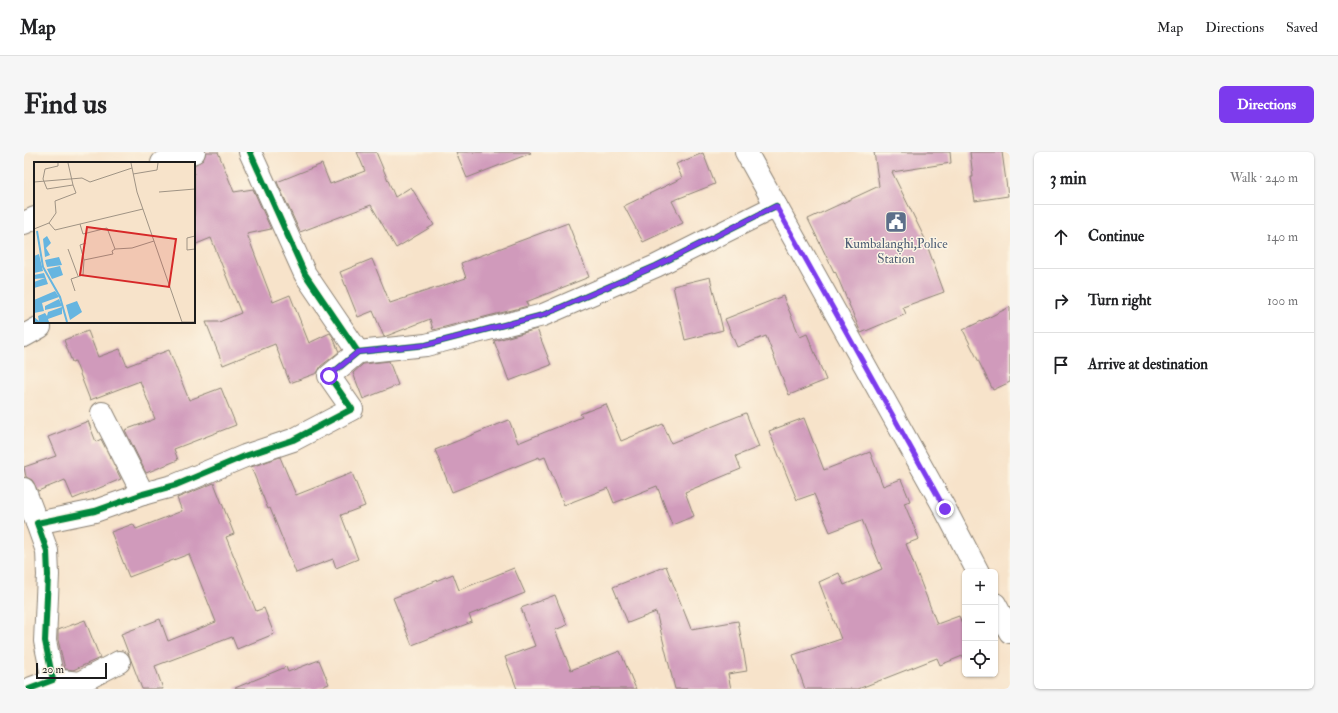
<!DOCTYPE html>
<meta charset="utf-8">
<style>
:root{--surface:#fff;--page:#f6f6f6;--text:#202124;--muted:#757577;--line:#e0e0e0;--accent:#7c3aed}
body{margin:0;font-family:"IM FELL Double Pica",serif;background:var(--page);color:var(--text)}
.controls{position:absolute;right:12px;bottom:12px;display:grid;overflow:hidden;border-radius:6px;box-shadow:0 1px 3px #0004}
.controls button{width:36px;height:36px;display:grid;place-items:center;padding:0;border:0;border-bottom:1px solid var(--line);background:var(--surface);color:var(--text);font:20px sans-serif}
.scale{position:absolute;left:12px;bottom:10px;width:71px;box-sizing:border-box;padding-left:4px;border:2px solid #1c1c1c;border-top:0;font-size:11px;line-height:14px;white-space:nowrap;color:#1c1c1c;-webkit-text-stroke:3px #fcf5e5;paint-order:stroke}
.stop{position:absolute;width:12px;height:12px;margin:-9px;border:3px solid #7c3aed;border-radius:50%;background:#fff}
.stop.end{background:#7c3aed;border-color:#fff;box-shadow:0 1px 4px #0008}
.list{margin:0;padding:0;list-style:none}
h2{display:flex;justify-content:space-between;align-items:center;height:52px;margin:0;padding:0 16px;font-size:17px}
h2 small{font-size:13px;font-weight:400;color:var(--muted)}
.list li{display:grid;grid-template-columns:26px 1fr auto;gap:12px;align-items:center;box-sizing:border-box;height:64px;padding:0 16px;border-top:1px solid var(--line)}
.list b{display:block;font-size:15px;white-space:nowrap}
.list em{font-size:13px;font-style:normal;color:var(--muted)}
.icon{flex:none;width:22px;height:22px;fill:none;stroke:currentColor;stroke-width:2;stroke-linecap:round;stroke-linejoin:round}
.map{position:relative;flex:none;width:986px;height:537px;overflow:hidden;border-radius:6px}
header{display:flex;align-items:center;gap:24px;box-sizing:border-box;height:56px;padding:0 20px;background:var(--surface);border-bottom:1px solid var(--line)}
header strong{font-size:19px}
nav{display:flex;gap:22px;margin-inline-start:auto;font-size:14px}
.intro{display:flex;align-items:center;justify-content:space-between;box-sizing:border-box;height:96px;padding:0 24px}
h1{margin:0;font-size:28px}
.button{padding:10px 18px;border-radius:6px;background:var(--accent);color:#fff;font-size:14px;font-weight:700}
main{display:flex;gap:24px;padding:0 24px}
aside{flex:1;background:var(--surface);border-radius:6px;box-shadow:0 1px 3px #0004}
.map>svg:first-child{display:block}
.building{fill:#d09abb}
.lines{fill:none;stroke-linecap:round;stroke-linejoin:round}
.street-casing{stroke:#8a8073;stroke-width:24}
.secondary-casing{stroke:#8a8073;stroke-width:24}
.street{stroke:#fff;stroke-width:22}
.secondary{stroke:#fff;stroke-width:22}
.cycleway-casing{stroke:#fcf5e5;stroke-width:8}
.cycleway{stroke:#00873e;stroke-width:6}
.route{stroke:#7c3aed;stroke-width:5}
.labels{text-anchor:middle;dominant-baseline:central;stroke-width:3;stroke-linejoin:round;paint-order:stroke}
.service-label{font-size:13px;fill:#4e5e75;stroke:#fcf5e5}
.inset-river{fill:none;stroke:#66b5e0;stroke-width:2}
.inset-road{fill:none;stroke:#9f9384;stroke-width:1}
.view{fill:#d62828;fill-opacity:0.15;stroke:#d62828;stroke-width:2}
.inset-edge{fill:none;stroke:#1c1c1c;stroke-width:2}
</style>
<header>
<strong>Map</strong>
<nav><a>Map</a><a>Directions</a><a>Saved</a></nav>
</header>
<div class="intro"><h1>Find us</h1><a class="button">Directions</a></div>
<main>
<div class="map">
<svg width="986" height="537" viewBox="0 0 986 537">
<rect width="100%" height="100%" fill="#fcf5e5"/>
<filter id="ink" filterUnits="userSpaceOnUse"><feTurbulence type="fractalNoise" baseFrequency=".025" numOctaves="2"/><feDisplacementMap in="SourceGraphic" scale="8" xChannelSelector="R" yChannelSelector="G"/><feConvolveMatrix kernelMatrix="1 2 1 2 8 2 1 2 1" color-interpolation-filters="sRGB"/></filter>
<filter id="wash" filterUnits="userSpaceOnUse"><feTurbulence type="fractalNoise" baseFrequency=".012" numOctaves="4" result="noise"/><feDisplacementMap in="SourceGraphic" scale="16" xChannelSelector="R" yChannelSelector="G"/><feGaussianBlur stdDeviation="0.9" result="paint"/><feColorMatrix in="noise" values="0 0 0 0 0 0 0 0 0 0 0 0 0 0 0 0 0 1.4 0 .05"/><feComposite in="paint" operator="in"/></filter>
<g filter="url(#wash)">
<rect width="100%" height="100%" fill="#f7e3ca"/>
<g id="blocks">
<!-- building -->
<g class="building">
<polygon points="182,0 194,0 210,40 229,37 247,77 223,82 249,150 266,143 285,191 306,181 309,185 315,200 297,214 293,221 266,231 251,192 199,213 182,170 195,170 217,161 187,86 170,93 170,13 179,8"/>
<polygon points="333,0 352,0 371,45 387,35 410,73 372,96 347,53 276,80 253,30 298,12 306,32 341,19"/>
<polygon points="432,0 506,0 507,1 443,26"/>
<polygon points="850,0 926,0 927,11 868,20 900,85 920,140 879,155 882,162 837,181 811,119 810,120 784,67 855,34"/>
<polygon points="946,0 978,0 984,44 951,49 947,25 949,25"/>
<polygon points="679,1 691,32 648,49 659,71 619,90 600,54 658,26 652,12"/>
<polygon points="544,71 565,125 502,150 504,154 409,178 406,167 360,185 349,159 334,165 316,120 348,107 366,151 442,126 437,111"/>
<polygon points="686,125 699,178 661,188 649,134"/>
<polygon points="759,144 776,185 783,182 802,228 765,243 742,184 713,195 701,167"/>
<polygon points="986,155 986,230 969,238 939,178"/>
<polygon points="513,177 527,213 485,229 470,189"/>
<polygon points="64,179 74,205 96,197 103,214 145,198 165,248 197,236 212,273 150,297 154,308 122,321 101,278 131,267 116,229 66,248 51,209 48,210 40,188"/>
<polygon points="365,209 374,233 339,247 329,221 339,212"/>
<polygon points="582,252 597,289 639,272 647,291 722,261 735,295 712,304 717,317 661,340 670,364 648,373 633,334 590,351 584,336 540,353 521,305 516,307 515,305 428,340 411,298 485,268 494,291 558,265 556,262"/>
<polygon points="780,266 800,318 846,300 859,334 877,327 886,349 880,351 895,387 882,392 913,472 935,464 941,479 941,503 916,513 913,506 834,537 781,537 769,503 817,487 795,430 815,421 820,433 858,417 838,368 806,380 790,342 773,348 745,279"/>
<polygon points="64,269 72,290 77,287 97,327 49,347 41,328 14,339 8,328 2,325 0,315 32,304 24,285"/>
<polygon points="256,305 272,343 328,321 341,354 317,363 334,407 312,416 309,407 272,421 246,356 244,357 227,315"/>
<polygon points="190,331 210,382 202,385 232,459 240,456 250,482 213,497 208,485 131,514 139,537 118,537 97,482 136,467 144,489 192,470 165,402 105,425 87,380 109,372 112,377 158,359 153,346"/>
<polygon points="642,414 667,477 714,469 723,519 704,522 707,537 651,537 632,460 604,471 589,435"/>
<polygon points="490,416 501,441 445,463 448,470 388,493 369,446 429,422 435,438"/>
<polygon points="531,443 543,473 531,478 547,518 596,499 612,537 493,537 481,505 511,494 497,456"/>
<polygon points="61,468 76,506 49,518 41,517 34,488 34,478"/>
<polygon points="295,508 305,532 292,537 211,537 211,536 262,515 264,520"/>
</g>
</g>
</g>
<g filter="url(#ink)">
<use href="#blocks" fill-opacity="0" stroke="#8a8073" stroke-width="1"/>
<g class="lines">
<!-- street casing -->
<g class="street-casing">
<g id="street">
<polyline points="226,0 281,122 334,200 402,193 519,163 632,114 752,54"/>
<polyline points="138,11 170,0"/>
<polyline points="0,71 11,66"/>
<polyline points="0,184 16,175"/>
<polyline points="78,261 119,342"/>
<polyline points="0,337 13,371"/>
<polyline points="29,528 55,531 95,510"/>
<polyline points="5,537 29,528 21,489 24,423 23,399 13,371 71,359 119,342 152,333 221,304 269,288 328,257 305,224 334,200"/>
</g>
</g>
<!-- secondary casing -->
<g class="secondary-casing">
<g id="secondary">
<polyline points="722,0 921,357 954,420"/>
<polyline points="971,452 986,480"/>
</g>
</g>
<!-- street -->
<use href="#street" class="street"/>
<!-- secondary -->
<use href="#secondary" class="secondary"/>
<!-- cycleway casing -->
<g class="cycleway-casing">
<g id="cycleway">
<polyline points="226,0 281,122 334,200 402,193 519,163 632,114 752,54"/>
<polyline points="5,537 29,528 21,489 24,423 23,399 13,371 71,359 119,342 152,333 221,304 269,288 328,257 305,224 334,200"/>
</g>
</g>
<!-- cycleway -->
<use href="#cycleway" class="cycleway"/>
</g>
</g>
<g class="lines" filter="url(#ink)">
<!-- route -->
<polyline class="route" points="305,224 334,200 402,193 519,163 632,114 752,54 921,357"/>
</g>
<!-- icons -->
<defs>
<g id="civic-square" transform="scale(1.15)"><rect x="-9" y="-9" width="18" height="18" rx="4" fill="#5c6f8a" stroke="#fcf5e5"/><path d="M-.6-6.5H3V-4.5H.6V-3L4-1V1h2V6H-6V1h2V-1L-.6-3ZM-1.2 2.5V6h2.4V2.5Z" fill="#fff"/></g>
</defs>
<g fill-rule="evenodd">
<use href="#civic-square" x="872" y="70"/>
</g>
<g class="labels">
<!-- service labels -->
<g class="service-label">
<text x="872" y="92">Kumbalanghi,Police<tspan x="872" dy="15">Station</tspan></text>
</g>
</g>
<!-- overview -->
<g transform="translate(10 10)">
<rect width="161" height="161" fill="#f7e3ca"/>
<path d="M13 74 17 81 12 86 16 93 11 95 9 77ZM5 92 9 109 0 111V94ZM25 95 28 103 13 105 11 98ZM26 104 29 113 18 117 13 107ZM10 111 14 122 0 126V120L11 116 0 117V113ZM21 129 25 135 8 141 10 149 0 151V138ZM25 137 28 144 11 148V144ZM43 139 48 150 36 158 32 143ZM28 145V152L14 157 15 160H0V155L5 159 4 154 11 151 13 154 14 150Z" fill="#66b5e0"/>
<path class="inset-river" d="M3 69 9 105 26 135 33 160"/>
<path class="inset-road" d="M24 1V4L11 7 9 17 13 27 39 23 34 1M97 1 103 30 148 160M99 12 123 8 124 1M0 20 48 16 56 20 98 6M125 30 161 27M15 61 22 51 21 39 42 31 39 23M46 62 49 72 73 66 81 87 98 86 120 79M0 67 15 61 21 68 109 47M161 74 153 76V88L161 87M34 87 44 114M50 98 46 83 52 81M41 129 37 117 49 113 50 98 79 92 78 89 81 87M148 160H161"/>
<path class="view" d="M53 65 142 77 135 125 46 113Z"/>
<rect width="161" height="161" class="inset-edge"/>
</g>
</svg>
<div class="controls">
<button>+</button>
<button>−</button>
<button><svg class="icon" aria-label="locate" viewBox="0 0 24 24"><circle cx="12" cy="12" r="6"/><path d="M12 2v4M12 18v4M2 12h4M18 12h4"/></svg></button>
</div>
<div class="scale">20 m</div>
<div class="stop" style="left:305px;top:224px"></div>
<div class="stop end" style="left:921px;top:357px"></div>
</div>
<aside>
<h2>3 min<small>Walk · 240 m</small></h2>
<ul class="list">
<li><svg class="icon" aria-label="ahead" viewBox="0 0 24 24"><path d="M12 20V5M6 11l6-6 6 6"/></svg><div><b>Continue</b></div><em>140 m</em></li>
<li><svg class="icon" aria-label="right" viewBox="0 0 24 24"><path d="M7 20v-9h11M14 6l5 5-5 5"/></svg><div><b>Turn right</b></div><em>100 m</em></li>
<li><svg class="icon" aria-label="arrive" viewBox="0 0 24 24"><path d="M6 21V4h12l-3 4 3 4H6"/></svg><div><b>Arrive at destination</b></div></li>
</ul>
</aside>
</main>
